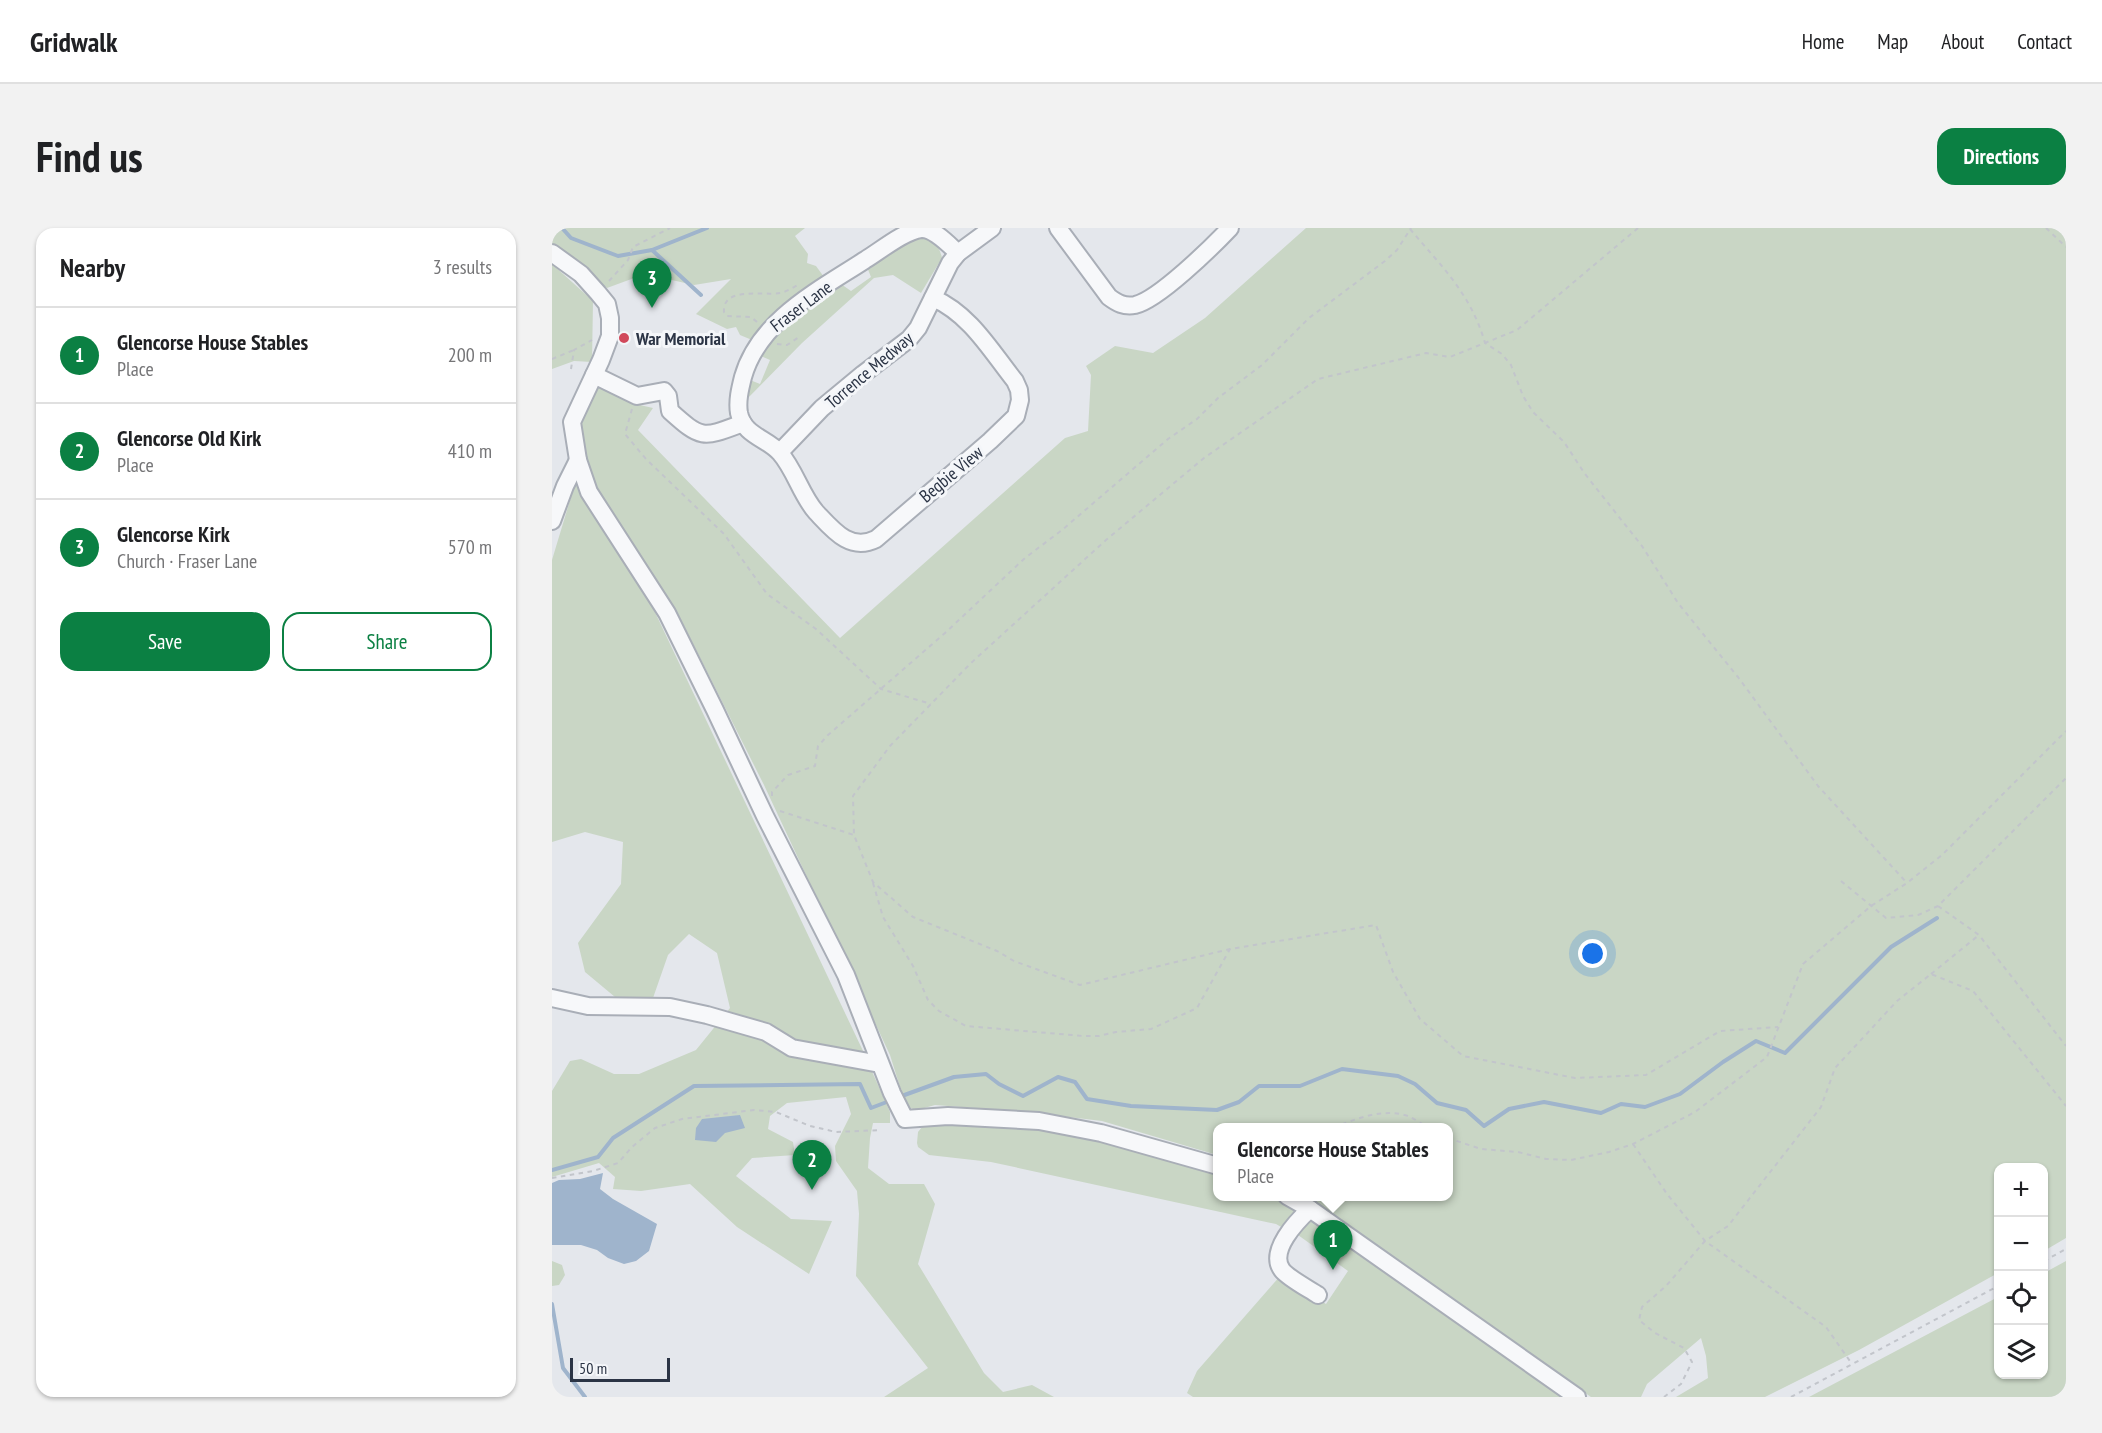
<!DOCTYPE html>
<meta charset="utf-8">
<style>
:root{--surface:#fff;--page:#f2f2f2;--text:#202124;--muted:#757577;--line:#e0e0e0;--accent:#0b8043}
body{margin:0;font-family:"PT Sans Narrow",sans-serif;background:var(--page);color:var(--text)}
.controls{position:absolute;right:18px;bottom:18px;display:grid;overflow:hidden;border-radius:12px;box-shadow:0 2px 4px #0004}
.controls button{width:54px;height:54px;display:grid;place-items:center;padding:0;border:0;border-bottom:2px solid var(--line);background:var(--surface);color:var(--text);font:30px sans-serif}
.scale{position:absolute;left:18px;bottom:15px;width:100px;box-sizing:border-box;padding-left:6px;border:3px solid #2b3445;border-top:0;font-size:16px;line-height:21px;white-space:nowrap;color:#2b3445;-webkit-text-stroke:4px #f4f6f9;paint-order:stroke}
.you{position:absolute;left:1041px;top:726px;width:21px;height:21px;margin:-15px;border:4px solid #fff;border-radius:50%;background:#1a73e8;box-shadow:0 0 0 9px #1a73e833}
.badge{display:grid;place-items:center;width:39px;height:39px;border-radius:50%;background:var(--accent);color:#fff;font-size:20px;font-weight:700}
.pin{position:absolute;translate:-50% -50px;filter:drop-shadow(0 2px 3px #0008)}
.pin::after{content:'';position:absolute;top:32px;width:21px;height:18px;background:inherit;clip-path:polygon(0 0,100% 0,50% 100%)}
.popup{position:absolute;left:661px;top:895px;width:240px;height:78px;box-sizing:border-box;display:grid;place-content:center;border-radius:12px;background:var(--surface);filter:drop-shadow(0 2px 4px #0005);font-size:20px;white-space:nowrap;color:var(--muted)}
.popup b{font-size:22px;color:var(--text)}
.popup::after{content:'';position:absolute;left:50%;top:100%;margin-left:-12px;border:12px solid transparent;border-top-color:var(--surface)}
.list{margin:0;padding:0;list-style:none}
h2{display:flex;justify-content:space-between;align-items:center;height:78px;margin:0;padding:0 24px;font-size:26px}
h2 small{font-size:20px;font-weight:400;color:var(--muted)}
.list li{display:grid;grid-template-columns:39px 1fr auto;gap:18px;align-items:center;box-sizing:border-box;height:96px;padding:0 24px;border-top:2px solid var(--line)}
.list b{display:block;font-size:22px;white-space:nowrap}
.list p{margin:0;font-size:20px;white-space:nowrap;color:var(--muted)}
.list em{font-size:20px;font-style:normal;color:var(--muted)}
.actions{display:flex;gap:12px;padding:18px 24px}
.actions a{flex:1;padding:14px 0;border:2px solid var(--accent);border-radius:18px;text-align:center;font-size:21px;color:var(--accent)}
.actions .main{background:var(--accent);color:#fff}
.icon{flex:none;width:33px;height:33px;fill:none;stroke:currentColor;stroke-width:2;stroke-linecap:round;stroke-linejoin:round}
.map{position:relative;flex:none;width:1514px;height:1169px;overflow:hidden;border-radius:18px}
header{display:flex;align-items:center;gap:36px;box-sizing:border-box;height:84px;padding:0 30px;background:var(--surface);border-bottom:2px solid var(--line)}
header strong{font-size:28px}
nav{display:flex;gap:33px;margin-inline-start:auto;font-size:21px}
.intro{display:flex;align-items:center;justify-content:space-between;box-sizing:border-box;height:144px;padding:0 36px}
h1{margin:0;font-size:42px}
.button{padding:15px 27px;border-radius:18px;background:var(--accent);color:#fff;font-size:21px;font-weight:700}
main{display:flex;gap:36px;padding:0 36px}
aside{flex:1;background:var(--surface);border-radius:18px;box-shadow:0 2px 4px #0004}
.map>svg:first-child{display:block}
.green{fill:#c9d6c5}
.water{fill:#9fb4cc}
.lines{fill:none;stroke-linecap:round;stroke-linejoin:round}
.stream{stroke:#9fb4cc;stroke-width:4}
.minor-casing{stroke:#a9aeb7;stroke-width:20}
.path{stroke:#c2c5cb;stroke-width:2;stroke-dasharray:4.5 4.5;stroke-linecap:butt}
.minor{stroke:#f7f8fa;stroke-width:16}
.poi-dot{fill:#d1495b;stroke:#f4f6f9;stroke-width:2}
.labels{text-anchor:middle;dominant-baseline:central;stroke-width:6;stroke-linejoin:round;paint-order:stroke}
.street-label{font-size:18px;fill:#2b3445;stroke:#f4f6f9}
.poi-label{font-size:18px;font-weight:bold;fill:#2b3445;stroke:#f4f6f9;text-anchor:start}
</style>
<header>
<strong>Gridwalk</strong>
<nav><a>Home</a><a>Map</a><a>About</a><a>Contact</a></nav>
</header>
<div class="intro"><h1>Find us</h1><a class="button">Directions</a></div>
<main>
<aside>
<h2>Nearby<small>3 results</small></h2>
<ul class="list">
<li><span class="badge">1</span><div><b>Glencorse House Stables</b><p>Place</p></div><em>200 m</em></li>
<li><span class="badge">2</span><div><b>Glencorse Old Kirk</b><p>Place</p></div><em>410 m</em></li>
<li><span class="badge">3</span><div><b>Glencorse Kirk</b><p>Church · Fraser Lane</p></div><em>570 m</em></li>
</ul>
<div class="actions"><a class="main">Save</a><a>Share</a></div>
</aside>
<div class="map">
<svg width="1514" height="1169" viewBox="0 0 1514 1169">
<rect width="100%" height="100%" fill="#e4e7ec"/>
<!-- green -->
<g class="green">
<polygon points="0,0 253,0 243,8 256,26 255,35 264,38 272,49 200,112 188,107 184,99 175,101 144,86 179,51 142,57 93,46 55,60 0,19"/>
<polygon points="754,0 1514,0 1514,1010 1492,1023 1492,940 1446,940 1446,1045 1307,1122 1213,1169 1124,1169 1156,1150 1154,1128 1149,1110 1095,1156 1089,1169 1039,1169 752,969 896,968 896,900 666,900 665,927 550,893 475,884 383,877 365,882 358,880 348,859 338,827 212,557 124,382 46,261 28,215 24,196 47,158 79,175 101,180 86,202 288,410 513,210 536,203 539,147 534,138 563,118 601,125 653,90"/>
<path d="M364 6C377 8 387 15 390 30L369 65 341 47 322 50 250 115 194 172 198 152 208 156 218 132 209 128 218 106 289 56 299 63 319 49 315 39Z"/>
<polygon points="0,36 41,73 40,134 22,133 0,141"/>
<polygon points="25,249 30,268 101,380 312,825 288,822 318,839 338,884 338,895 321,895 318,910 316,940 337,956 372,956 383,976 366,1036 432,1145 451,1164 480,1157 502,1169 332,1169 376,1140 304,1048 307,986 305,963 284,933 283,918 299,886 294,869 235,875 218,888 216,901 241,914 243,927 200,930 184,948 239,991 280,993 257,1046 185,999 138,956 89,963 61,961 63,949 47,935 0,949 0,863 18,833 29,831 62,846 87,846 144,822 178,780 165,725 137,706 116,727 101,770 63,769 33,744 26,715 69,656 71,614 33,604 0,614 0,332"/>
<polygon points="381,894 451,895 548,910 665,944 666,968 722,969 745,981 731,1000 724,996 439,934 377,927 366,919 365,915 366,904 370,899"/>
<polygon points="759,990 1013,1169 641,1169 635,1165 645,1143 729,1047 774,1076 796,1043 746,1007"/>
<polygon points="0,1033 10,1037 13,1047 7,1057 0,1058"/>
<polygon points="1514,1033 1514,1169 1257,1169 1446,1069 1446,1146 1492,1146 1492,1045"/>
</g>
<!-- water -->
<g class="water">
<polygon points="188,887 193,900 173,905 164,914 143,912 144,900 150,891"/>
<polygon points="51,945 48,961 61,971 105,996 97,1023 84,1033 72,1036 56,1030 45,1022 29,1017 0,1017 0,955 7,952 28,951"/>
</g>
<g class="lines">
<!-- stream -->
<g class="stream">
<polyline points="10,0 19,10 66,28 100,22 155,0"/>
<polyline points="100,22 149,67"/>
<polyline points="347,869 402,849 434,846 447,856 471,868 506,849 523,854 535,871 579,878 665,882 687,874 707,858 748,858 790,841 846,848 863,856 885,875 914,882 932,898 957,881 992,874 1049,885 1069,876 1093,879 1128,866 1171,834 1204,813 1233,825 1339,719 1385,690"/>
<polyline points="0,942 46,929 61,910 142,858 308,856 319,880 340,872"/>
<polyline points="0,1076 11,1140 33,1169"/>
</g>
<!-- minor casing -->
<g class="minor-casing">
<g id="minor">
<path d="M506 0 557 69C565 75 572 79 583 77 606 72 660 19 678 0"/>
<polyline points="0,25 29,46 46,65 55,76 58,90 58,108 49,132 20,194 26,232 37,264 115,385 163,482 213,588 294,747 340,865 353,891 396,888 487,893 549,905 666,938"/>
<path d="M381 70C418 86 439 123 463 153L467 162 468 172 464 188 438 213 324 311C298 324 281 302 264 284 249 267 243 242 228 225 215 210 192 208 187 185 185 173 188 161 191 149 207 92 267 62 313 32 328 23 352 3 369 1 382 0 397 17 406 25"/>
<path d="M42 147 85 168 112 163 116 168 118 183C150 212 151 210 191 195"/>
<polyline points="228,224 270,180 311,146 357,111 366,100 398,35 406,25 440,0"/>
<polyline points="0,293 13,258 26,232"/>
<polyline points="0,770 36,778 118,779 155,787 214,804 240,820 328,836"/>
<polyline points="735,968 758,981 1025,1169"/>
<path d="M758 981C745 993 716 1023 730 1042 736 1050 757 1061 766 1067"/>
</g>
</g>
<!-- path -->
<g class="path">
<polyline points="1086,0 965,102 898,129 874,125 766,151 652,230 554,312 419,435 338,518 301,568 302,607 321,654 361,689 445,723 462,733 528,757 678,721 824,697 841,744 868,791 911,828 1023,850 1094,847 1168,803 1226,799"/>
<polyline points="1494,0 1514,19"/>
<path d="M858 1C890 39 919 66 933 115L950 126 959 137 971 168 981 184 1012 214 1033 246 1090 318 1126 375 1186 449 1266 558 1355 655"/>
<polyline points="57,53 76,32 81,19 118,0"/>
<path d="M205 94 199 89 175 88 172 84C170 58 212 68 228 65 234 64 240 60 246 57"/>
<polyline points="225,116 235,117 247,109"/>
<polyline points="0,131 22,122"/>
<polyline points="19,141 22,122 40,112"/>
<polyline points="80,181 73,206 94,231 172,306 215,366 264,401 329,461 379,476"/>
<polyline points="220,568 220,564 236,547 263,538 266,518 276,507 393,405 473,330 510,302 616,211 645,191 666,170 710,137 757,90 833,33 845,22 859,0"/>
<polyline points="228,583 302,607"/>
<polyline points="1289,653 1334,690 1366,687 1386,678 1514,550"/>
<polyline points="321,655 331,689 361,738 376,772 387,783 414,798 531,808 547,808 564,804 599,801 645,780 678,721"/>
<polyline points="1386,678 1427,707 1514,818"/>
<polyline points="1379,746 1427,707"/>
<path d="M782 900C804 890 832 880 856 888 863 891 870 896 877 900"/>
<polyline points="896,910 929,921 966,924 994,931 1019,932 1057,924 1081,916 1143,884 1215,829 1251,736 1319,678 1355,655 1390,627 1514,503"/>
<polyline points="1081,916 1115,966 1153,1013 1274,1099 1300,1136"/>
<polyline points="0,950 41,943 66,935 80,919 103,900 130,891 202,882 224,884 258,898 284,904 329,902"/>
<polyline points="1492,1033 1514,1021"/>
<polyline points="1112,1169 1129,1156 1140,1134 1132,1120 1103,1105 1087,1092 1090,1079 1114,1058 1153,1013 1176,998 1269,879 1283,840 1345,773 1379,746 1421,763 1514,878"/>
<polyline points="1239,1169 1446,1058"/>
</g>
<!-- minor -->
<use href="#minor" class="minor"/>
</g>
<!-- markers -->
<circle class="poi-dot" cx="72" cy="110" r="6"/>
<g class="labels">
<!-- street labels -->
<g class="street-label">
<text transform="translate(249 78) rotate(-37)">Fraser Lane</text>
<text transform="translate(317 142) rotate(-40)">Torrence Medway</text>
<text transform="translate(399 246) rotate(-40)">Begbie View</text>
</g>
<!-- poi labels -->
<g class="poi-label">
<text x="84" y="110">War Memorial</text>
</g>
</g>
</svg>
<div class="controls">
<button>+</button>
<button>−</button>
<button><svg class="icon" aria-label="locate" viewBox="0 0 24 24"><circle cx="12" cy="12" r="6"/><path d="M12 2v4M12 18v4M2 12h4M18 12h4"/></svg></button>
<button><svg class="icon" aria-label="layers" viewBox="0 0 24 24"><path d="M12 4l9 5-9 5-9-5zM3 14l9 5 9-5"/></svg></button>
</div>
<div class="scale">50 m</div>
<div class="you"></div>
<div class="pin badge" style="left:781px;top:1042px">1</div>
<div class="popup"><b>Glencorse House Stables</b>Place</div>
<div class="pin badge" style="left:260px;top:962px">2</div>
<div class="pin badge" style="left:100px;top:80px">3</div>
</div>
</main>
